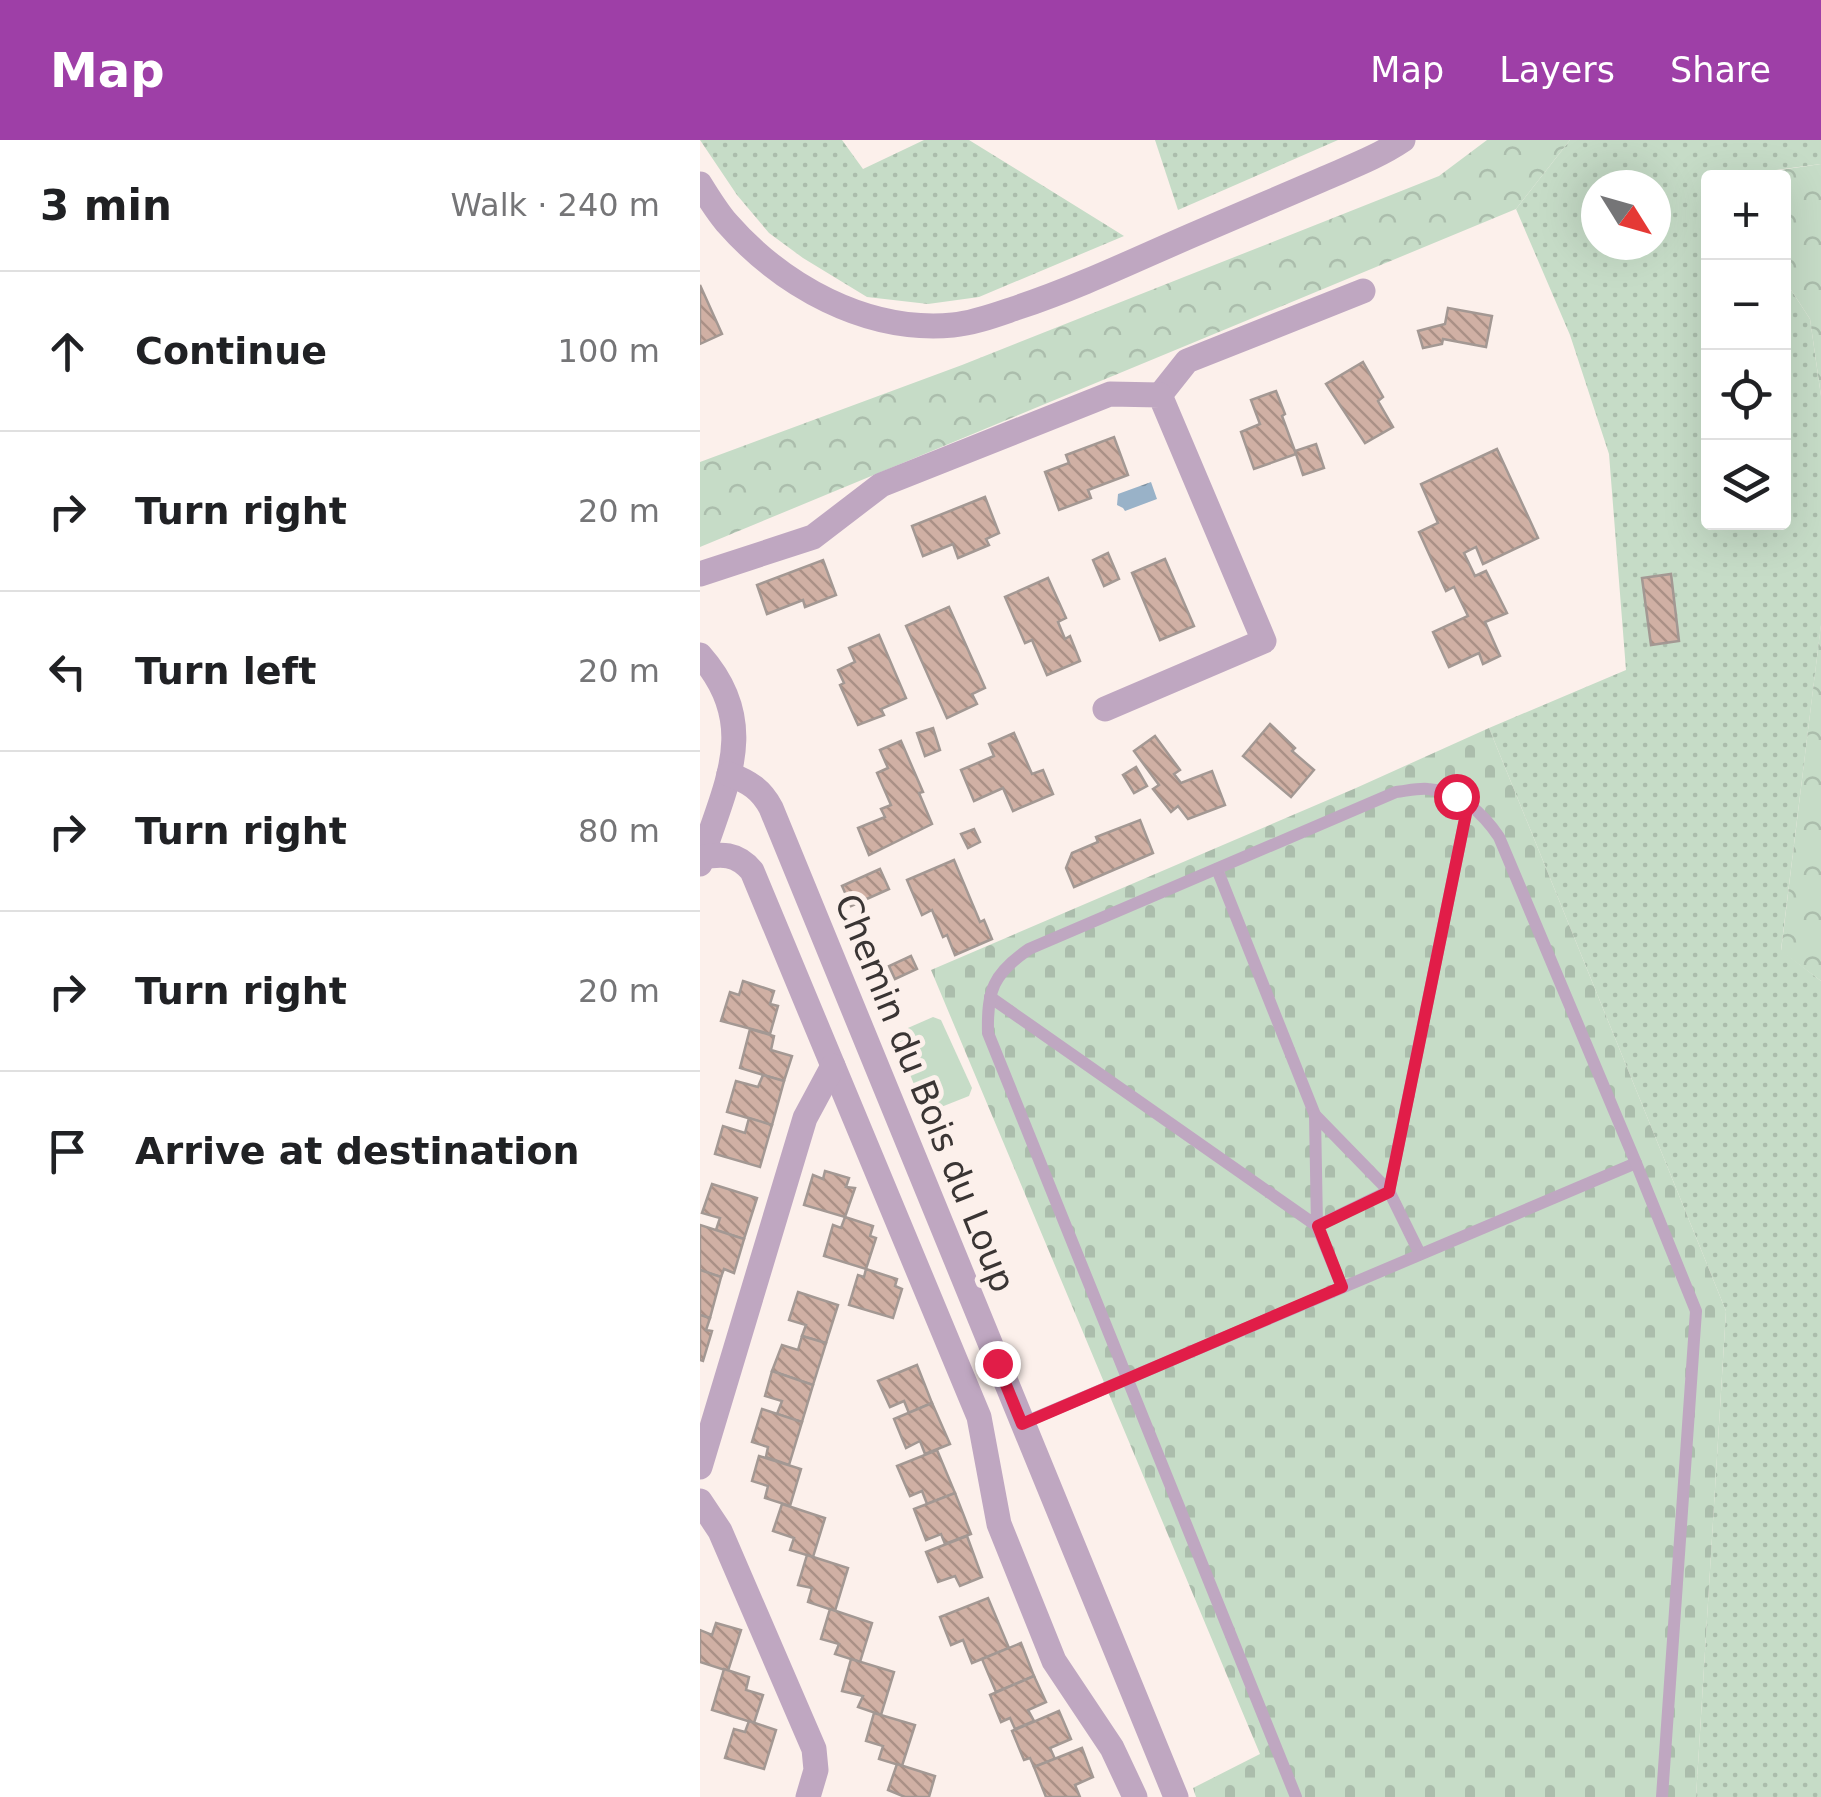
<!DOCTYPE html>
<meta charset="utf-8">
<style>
:root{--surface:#fff;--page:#f2f2f2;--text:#202124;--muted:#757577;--line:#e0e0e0;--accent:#9e3fa7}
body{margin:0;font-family:"DejaVu Sans",sans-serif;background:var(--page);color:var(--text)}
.controls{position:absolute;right:30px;top:30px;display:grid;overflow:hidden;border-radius:10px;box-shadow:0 10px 40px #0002}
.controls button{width:90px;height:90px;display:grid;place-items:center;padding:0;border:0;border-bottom:2px solid var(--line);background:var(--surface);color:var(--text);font:50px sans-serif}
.compass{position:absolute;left:881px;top:30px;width:90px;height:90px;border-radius:50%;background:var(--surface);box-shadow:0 10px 40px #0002;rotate:127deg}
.stop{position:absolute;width:30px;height:30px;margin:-22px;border:8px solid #e11d48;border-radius:50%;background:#fff}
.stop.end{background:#e11d48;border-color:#fff;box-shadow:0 2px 10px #0008}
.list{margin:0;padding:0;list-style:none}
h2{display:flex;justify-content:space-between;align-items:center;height:130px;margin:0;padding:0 40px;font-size:42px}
h2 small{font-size:32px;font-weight:400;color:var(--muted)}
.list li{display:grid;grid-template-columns:65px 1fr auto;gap:30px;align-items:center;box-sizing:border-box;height:160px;padding:0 40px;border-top:2px solid var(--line)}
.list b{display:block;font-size:38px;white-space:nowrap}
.list em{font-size:32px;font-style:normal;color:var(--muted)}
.icon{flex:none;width:55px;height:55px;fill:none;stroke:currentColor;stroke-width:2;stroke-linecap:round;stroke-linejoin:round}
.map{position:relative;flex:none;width:1121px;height:1657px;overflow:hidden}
header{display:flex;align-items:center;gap:60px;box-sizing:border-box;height:140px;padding:0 50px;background:var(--accent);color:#fff}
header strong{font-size:48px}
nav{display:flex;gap:55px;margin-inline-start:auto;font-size:35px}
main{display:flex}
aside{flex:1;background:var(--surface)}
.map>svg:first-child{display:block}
.grass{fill:url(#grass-dots);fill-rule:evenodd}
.forest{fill:url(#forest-crowns)}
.cemetery{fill:url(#cemetery-stones)}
.pitch{fill:#c6dcc7}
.water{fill:url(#water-ripples)}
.building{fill:url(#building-back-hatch);stroke:#a39893;stroke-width:2.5}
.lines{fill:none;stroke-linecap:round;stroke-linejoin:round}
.service{stroke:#bfa7c1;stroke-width:12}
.minor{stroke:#bfa7c1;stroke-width:25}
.route{stroke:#e11d48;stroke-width:12}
.labels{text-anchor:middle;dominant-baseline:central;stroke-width:10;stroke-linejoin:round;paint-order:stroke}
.street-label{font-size:35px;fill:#3a3534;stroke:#fcf0eb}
</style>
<header>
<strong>Map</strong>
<nav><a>Map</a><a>Layers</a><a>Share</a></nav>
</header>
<main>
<aside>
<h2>3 min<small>Walk · 240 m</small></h2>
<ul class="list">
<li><svg class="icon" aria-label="ahead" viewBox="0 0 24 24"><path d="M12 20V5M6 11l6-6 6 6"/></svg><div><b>Continue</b></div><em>100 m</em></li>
<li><svg class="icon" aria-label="right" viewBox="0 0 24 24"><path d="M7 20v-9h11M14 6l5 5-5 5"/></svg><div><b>Turn right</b></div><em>20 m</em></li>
<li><svg class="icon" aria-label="left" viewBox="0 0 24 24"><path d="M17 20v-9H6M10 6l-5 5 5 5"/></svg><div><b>Turn left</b></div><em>20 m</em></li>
<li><svg class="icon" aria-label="right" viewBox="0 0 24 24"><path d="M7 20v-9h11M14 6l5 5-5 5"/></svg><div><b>Turn right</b></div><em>80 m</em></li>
<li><svg class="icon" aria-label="right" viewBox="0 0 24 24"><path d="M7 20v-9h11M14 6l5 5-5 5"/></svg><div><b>Turn right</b></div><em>20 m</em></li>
<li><svg class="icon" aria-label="arrive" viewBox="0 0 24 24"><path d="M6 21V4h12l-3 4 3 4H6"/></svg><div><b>Arrive at destination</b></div></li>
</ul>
</aside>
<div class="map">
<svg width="1121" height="1657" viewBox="0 0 1121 1657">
<defs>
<pattern id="grass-dots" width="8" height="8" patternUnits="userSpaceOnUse" patternTransform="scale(2.5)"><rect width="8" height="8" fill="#c6dcc7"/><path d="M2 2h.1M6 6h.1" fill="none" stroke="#abbdac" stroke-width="1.8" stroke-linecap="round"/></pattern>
<pattern id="forest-crowns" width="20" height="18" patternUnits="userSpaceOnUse" patternTransform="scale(2.5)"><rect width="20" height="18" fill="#c6dcc7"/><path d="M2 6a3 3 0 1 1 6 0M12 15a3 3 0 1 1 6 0" fill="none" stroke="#abbdac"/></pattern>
<pattern id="cemetery-stones" width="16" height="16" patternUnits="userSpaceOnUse" patternTransform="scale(2.5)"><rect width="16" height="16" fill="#c6dcc7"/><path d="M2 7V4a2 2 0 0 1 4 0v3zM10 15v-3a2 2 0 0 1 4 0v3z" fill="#abbdac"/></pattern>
<pattern id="water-ripples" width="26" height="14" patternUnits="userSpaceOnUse" patternTransform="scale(2.5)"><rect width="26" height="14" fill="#99b2c8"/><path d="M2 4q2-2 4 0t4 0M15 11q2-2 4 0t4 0" fill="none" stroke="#7e92a3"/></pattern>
<pattern id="building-back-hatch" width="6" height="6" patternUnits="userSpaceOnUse" patternTransform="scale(2.5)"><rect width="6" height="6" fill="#d0b0a4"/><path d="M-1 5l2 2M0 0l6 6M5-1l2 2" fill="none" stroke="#aa9086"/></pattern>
</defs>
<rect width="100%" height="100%" fill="#fcf0eb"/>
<!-- grass -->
<g class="grass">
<polygon points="0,0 142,0 163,29 224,0 269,0 424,96 279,157 228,164 167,157 103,118 69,93 37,55"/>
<polygon points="455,0 638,0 478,70"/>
<path d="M870 0H1121V24L1053 33 1051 37 1008 38V382H1084V139L1110 179 1121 256V485L1081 810 1121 841V1657H996L1026 1171 789 588 926 530 909 314 870 195 816 69ZM896 45H956V105H896Z"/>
</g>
<!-- forest -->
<g class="forest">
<polygon points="787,0 870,0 816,69 0,407 0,322 262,225 739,36"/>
<polygon points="1121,24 1121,256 1110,179 1084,139 1084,38 1051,37 1052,34"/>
<polygon points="1121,484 1121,841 1081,811"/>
</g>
<!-- cemetery -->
<polygon class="cemetery" points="789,588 1026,1171 996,1657 496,1657 493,1648 560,1614 231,830 656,648"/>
<!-- pitch -->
<polygon class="pitch" points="233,877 241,880 272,948 269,956 231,971 224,969 196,900 201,891"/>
<!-- water -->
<polygon class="water" points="451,342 457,359 425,371 423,368 417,365 418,354"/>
<!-- building -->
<g class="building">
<polygon points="0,145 22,194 0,204"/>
<polygon points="748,168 792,176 786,207 743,199 742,204 723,208 718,191 745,184"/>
<polygon points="663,222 683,257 678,261 693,287 665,303 626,244"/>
<polygon points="576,251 585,274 582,276 596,314 554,329 541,292 560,284 551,260"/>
<polygon points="414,297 428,335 388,350 391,358 359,370 345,332 369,323 366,315"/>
<polygon points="616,304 624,328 603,335 595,311"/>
<polygon points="797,309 838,398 783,424 776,407 764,413 775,436 786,431 807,473 785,482 800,516 783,524 779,513 749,527 733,492 768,476 754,447 746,451 719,392 738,383 721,344"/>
<polygon points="285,357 299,393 286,399 289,405 258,418 253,404 223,416 212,386"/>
<polygon points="408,413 419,439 404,446 393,420"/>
<polygon points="465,419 494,486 460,500 432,433"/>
<polygon points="123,420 136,455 105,467 103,460 67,474 57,445"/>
<polygon points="971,434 979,501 951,505 942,438"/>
<polygon points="348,438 366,478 358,482 365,499 370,496 380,521 347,535 332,500 325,503 305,457"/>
<polygon points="249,467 285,548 272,554 277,564 247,578 206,486"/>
<polygon points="179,495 206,558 181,569 184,575 158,585 140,545 144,543 138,530 155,522 149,508"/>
<polygon points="570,584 595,608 592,611 614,630 591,657 543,616"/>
<polygon points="233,588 240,610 225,616 217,593"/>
<polygon points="314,593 332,634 343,630 353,654 313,671 303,648 274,661 261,630 294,616 289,604"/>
<polygon points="455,596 480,630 474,634 481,643 512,631 525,665 488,679 478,666 471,672 453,649 459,645 434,611"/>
<polygon points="201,601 223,652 219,653 232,684 169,715 158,688 185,677 181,669 191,665 177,633 188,628 180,610"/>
<polygon points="436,627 447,646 434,653 423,635"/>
<polygon points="440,680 453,713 374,747 366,728 372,713 398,702 396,697"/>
<polygon points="274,689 280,702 268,708 261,694"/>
<polygon points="254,720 280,782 284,780 292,799 255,815 247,795 243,797 232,770 222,775 207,740"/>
<polygon points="180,729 189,749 151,766 142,746"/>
<polygon points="211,816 217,829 195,839 189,826"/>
<polygon points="43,841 74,851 70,864 78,866 70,894 21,881 30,852 39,855"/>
<polygon points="50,889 74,896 71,910 92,916 84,941 40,928"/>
<polygon points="63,935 84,941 72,985 27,972 36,941 58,947"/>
<polygon points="49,978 72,985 60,1027 15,1014 23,986 45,993"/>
<polygon points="125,1031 149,1038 146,1047 155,1048 145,1077 104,1065 113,1035 123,1039"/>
<polygon points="12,1044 57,1058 44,1099 16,1090 20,1078 2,1073"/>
<polygon points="145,1077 173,1086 170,1096 176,1098 166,1129 124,1116 133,1085 141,1088"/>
<polygon points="0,1085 44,1099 34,1133 24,1129 21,1137 0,1130"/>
<polygon points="166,1129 197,1139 195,1146 202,1149 193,1178 149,1165 158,1135 164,1137"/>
<polygon points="0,1130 21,1137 10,1178 0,1175"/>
<polygon points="98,1152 138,1165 126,1203 102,1196 106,1185 89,1180"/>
<polygon points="0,1175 10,1178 6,1190 12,1191 3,1221 0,1220"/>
<polygon points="102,1196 126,1203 113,1245 72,1231 82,1205 98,1210"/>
<polygon points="217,1225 232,1263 209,1273 204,1261 190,1267 178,1241"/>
<polygon points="72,1231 113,1245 102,1282 77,1274 82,1261 65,1256"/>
<polygon points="232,1263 250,1304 225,1314 220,1301 206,1308 194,1279"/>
<polygon points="62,1269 102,1282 89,1325 66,1317 68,1307 52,1302"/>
<polygon points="237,1310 255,1353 227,1364 222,1351 210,1356 197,1326"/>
<polygon points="59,1316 101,1329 90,1366 65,1358 68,1346 52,1341"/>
<polygon points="255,1353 271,1394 245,1404 241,1394 226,1400 214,1369"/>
<polygon points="82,1364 125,1378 113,1417 90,1410 94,1398 73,1391"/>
<polygon points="267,1396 282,1437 260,1446 255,1436 238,1442 226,1412"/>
<polygon points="107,1415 148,1428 135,1471 108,1462 112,1448 98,1445"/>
<polygon points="288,1458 309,1508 272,1523 263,1500 251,1505 240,1477"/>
<polygon points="130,1469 172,1483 160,1522 135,1514 139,1504 121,1499"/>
<polygon points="16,1483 41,1490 28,1531 0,1522 0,1490 12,1495"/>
<polygon points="321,1503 334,1536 296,1552 282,1519"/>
<polygon points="151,1519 194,1532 181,1575 158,1567 163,1556 142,1551"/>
<polygon points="24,1529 49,1537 46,1550 63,1555 54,1583 12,1570"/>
<polygon points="334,1536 346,1562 328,1570 334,1581 315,1589 310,1578 301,1582 290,1555"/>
<polygon points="359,1571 371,1599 350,1608 355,1619 334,1627 330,1618 324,1620 312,1591"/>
<polygon points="174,1573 215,1585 202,1626 179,1619 183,1606 166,1601"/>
<polygon points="49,1581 76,1590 64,1629 25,1618 34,1589 45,1592"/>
<polygon points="382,1608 393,1637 375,1645 380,1657 346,1657 334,1627"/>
<polygon points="197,1624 235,1636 229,1657 205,1657 188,1650"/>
</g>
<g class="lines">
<!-- service -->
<g class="service">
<polyline points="517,729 615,975"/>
<polyline points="290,857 617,1086 615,975 689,1051 768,664"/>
<polyline points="642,1147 617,1086 689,1051 720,1114"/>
<polyline points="323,1283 936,1023"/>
<path d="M596 1657 288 893C287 850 293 834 329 809L696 652C706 651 718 648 728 649 759 651 783 673 799 697L936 1023 996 1171 962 1657"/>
</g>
<!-- minor -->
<g class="minor">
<path d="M0 44C8 57 16 70 26 82 82 146 166 193 253 185 275 183 298 174 319 167 382 146 441 117 502 91 542 74 581 57 621 40 648 28 678 17 703 0"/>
<polyline points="460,255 487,221 663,151"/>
<polyline points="0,434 113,397 181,345 410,254 460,255 564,501 405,569"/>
<path d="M0 515C63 586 23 648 0 724"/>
<path d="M29 634C49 642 61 649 71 668L476 1657"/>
<path d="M0 718C21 713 37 713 52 731L279 1277 299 1384 354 1521 412 1608 435 1657"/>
<polyline points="0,1327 105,978 133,926"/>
<polyline points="0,1361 20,1391 114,1609 116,1630 108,1657"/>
</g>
</g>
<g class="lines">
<!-- route -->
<polyline class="route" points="297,1223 322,1284 642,1147 618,1086 689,1052 768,664 756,656"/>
</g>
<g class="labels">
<!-- street labels -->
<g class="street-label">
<text transform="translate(225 953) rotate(68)">Chemin du Bois du Loup</text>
</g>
</g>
</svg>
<div class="controls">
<button>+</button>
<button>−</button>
<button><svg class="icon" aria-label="locate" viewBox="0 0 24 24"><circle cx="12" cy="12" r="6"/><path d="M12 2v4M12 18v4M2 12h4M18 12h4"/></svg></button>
<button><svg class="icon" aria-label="layers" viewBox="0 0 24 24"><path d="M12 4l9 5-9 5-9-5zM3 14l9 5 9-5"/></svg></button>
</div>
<svg class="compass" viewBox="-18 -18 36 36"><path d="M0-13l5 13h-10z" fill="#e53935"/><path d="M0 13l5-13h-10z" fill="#757577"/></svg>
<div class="stop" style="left:756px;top:656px"></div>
<div class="stop end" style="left:297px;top:1223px"></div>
</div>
</main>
